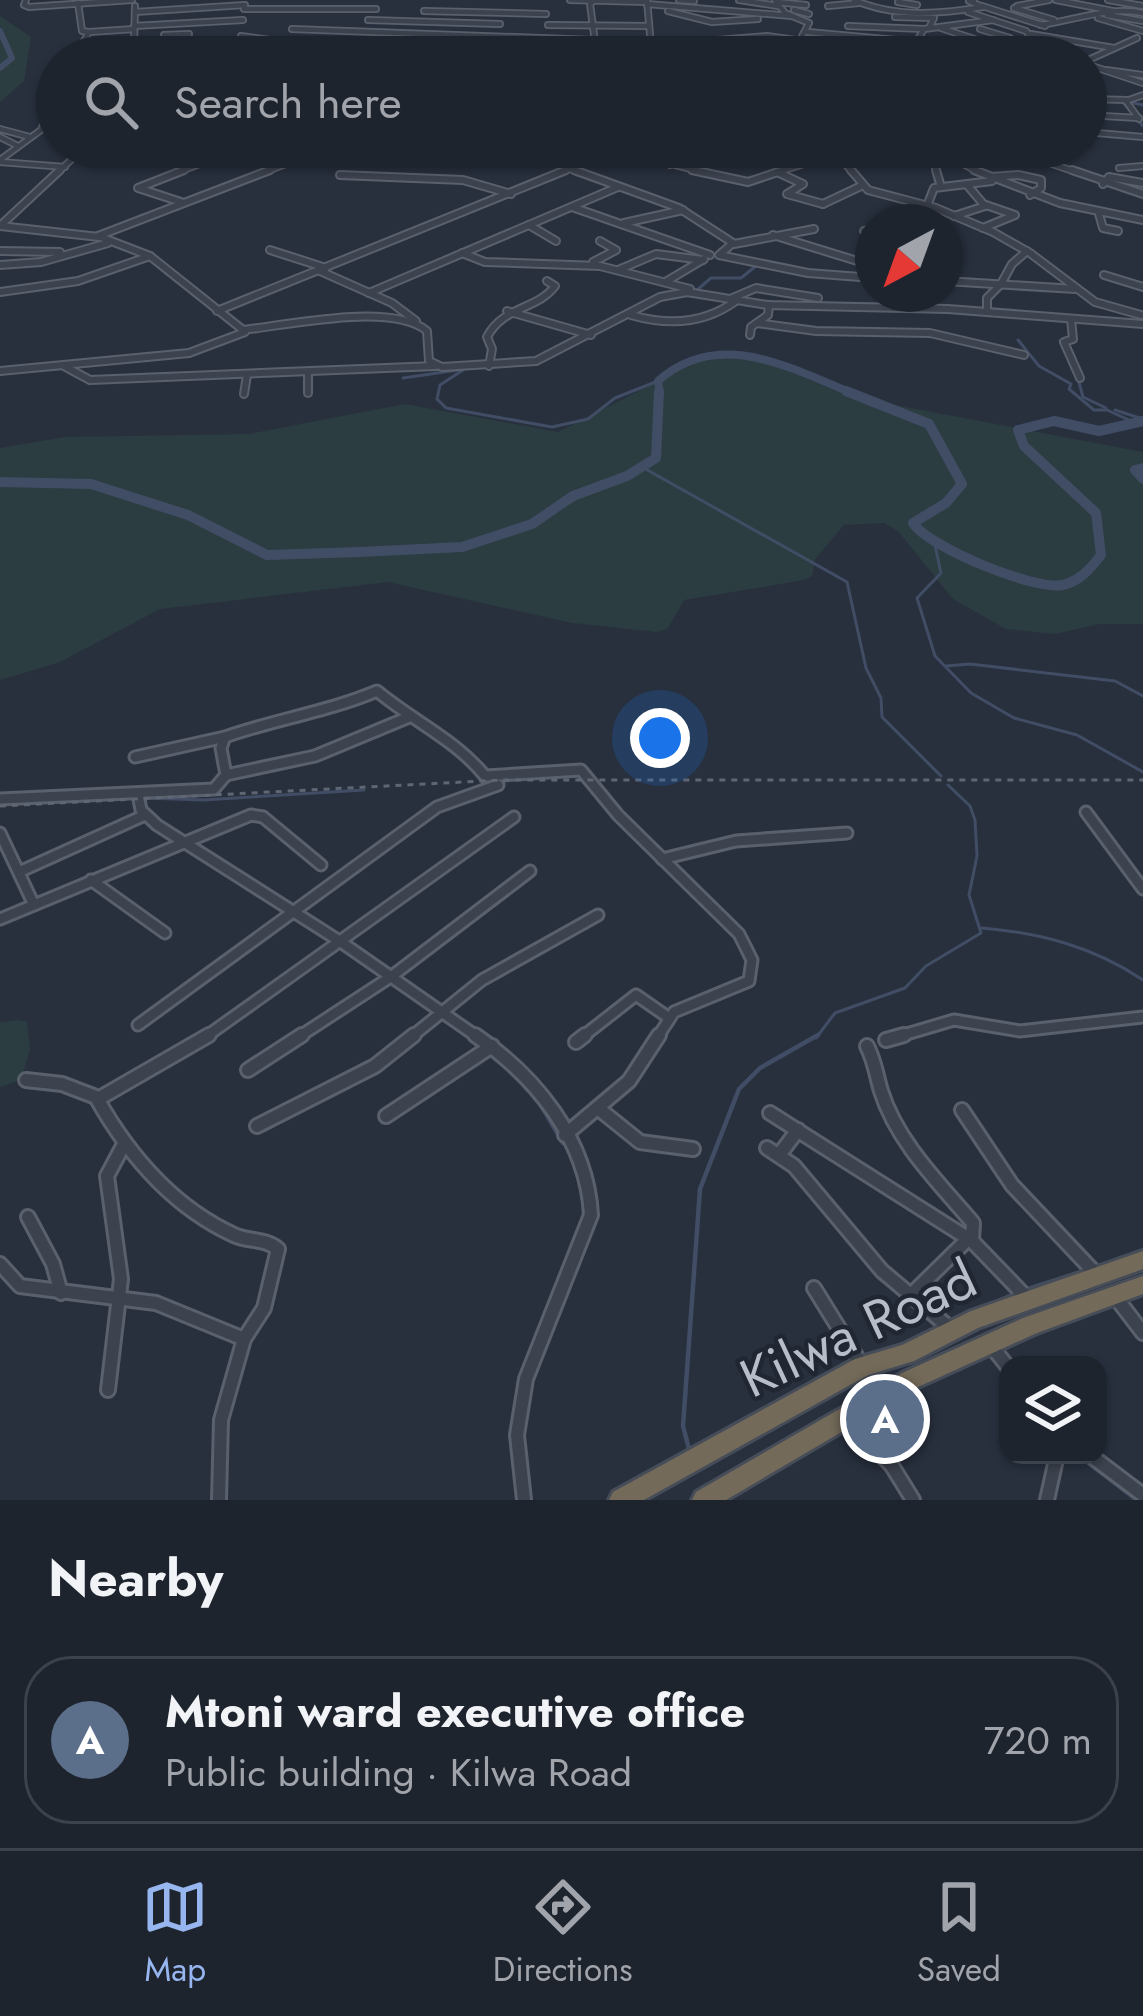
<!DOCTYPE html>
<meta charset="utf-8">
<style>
:root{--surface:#1e242e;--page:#2b303a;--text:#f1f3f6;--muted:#a1a4aa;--line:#3c414a;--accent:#97b5ee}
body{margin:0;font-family:Jost,sans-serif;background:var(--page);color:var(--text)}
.controls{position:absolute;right:36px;bottom:36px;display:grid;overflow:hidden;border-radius:24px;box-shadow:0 3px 9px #0004}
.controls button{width:108px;height:108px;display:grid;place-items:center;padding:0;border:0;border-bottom:3px solid var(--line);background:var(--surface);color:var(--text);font:60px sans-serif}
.compass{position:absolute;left:855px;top:204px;width:108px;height:108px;border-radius:50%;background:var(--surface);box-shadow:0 3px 9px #0004;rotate:221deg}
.you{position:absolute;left:660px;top:738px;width:42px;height:42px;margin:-30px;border:9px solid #fff;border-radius:50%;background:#1a73e8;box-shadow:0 0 0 18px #1a73e833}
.badge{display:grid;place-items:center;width:78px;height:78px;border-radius:50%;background:var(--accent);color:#fff;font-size:39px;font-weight:700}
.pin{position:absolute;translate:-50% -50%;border:6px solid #fff;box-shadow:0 3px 12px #0006}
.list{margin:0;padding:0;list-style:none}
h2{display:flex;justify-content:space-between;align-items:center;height:156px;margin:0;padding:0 48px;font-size:51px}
h2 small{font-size:39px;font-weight:400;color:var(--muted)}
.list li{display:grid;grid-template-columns:78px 1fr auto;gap:36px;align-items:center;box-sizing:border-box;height:168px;margin:0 24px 24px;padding:0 24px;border:3px solid var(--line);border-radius:48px}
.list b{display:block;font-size:45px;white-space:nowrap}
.list p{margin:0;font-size:39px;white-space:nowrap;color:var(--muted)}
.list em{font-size:39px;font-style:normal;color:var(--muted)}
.icon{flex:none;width:66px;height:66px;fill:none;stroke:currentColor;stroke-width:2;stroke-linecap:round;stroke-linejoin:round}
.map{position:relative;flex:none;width:1143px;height:1500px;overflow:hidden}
.search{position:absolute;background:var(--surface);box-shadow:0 3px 9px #0004;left:36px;right:36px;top:36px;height:132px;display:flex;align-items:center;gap:30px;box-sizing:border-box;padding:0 42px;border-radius:66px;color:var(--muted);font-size:45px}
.sheet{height:348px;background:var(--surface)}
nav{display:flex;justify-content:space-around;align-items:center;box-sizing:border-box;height:168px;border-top:3px solid var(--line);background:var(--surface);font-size:33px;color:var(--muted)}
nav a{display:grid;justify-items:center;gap:6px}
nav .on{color:var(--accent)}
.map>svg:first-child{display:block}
.green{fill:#2b3d40}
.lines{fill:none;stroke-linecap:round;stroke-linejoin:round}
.stream-far1{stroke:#404d65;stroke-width:3}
.stream{stroke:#404d65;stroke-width:4.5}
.river-far2{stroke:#404d65;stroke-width:6}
.river-far1{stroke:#404d65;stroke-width:8}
.river{stroke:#404d65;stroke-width:10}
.minor-far3-casing{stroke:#5a606c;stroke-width:8}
.minor-far2-casing{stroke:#5a606c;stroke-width:10}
.minor-far1-casing{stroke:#5a606c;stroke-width:15}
.minor-casing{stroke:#5a606c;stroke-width:18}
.highway-casing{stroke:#464d59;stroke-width:6}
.minor-far3{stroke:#3c424e;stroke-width:4.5}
.minor-far2{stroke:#3c424e;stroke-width:6}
.minor-far1{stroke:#3c424e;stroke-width:9}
.minor{stroke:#3c424e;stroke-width:12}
.highway{fill:#736a59;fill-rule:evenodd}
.rail{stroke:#5e6674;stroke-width:3;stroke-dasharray:6 6;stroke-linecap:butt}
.labels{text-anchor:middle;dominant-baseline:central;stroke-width:9;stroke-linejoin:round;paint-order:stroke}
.near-street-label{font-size:54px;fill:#b8bec9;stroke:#202733}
</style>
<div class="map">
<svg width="1143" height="1500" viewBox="0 0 1143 1500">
<rect width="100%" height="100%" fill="#28303e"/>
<!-- green -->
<g class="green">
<polygon points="0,16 31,37 24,81 0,102"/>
<polygon points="720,350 759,359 852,397 1143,452 1143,624 1099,624 1055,634 1006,629 953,599 898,531 884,523 844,525 816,558 812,576 804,580 684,600 668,628 658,632 572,623 388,582 160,609 60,662 0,680 0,448 65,437 249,434 405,404 558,432"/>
<polygon points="19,1020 27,1022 30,1049 21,1080 0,1087 0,1022"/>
</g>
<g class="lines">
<!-- stream-far1 -->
<g class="stream-far1">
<polyline points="1122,101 1143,126"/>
<polyline points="1129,102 1143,105"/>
<polyline points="697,290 711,278 741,278 756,266"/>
<polyline points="861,304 924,305"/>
<polyline points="957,307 1008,311"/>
<polyline points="1018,340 1039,366 1071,384 1069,389 1094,410 1107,410 1131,421"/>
<polyline points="1060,341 1070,360"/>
<polyline points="544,360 644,309"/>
<polyline points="491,367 523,365"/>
<polyline points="463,370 440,385 437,399 446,408 552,427 588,419 615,398 658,381"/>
<polyline points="403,378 458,370"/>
<polyline points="1078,379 1083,397 1106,408"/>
<polyline points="1115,410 1143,419"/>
<polyline points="642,467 847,582 866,668 881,698 882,717 941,776"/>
<polyline points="935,545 941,573 917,598 935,656 971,693 1014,718 1077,735 1143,772"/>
<polyline points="946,666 970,664 1115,681 1143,696"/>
<polyline points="145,798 203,800 364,790"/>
<polyline points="0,804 60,801"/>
<polyline points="220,860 292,905"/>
<polyline points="311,918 339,935"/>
<polyline points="297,920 315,930"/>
<path d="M982 928C1041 933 1094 947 1143 980"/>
<polyline points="349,942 391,970"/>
<polyline points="342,948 375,971"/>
<polyline points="398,975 442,1006"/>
<polyline points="448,1010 480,1032"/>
<polyline points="816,1038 835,1013 905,988 926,966 981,933 969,895 977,856 975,820 970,806 948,785"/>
</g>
<!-- stream -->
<g class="stream">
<polyline points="541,1105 563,1143"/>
<polyline points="1096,1267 1143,1250"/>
<polyline points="1028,1289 1087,1270"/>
<polyline points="989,1305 1019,1292"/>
<polyline points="690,1453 683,1426 700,1189 739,1089 760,1068 818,1035"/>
<polyline points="1078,1455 1137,1500"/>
</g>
<!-- river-far2 -->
<polyline class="river-far2" points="0,31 12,58 0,68"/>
<!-- river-far1 -->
<path class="river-far1" d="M660 394 658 381C719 327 790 368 854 394"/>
<!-- river -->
<g class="river">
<path d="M846 391 929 424 962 484 946 503 913 523C928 547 1035 591 1063 585 1080 581 1091 568 1101 555L1096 513 1024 446 1018 430 1054 421 1099 431 1143 421"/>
<polyline points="1143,468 1135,470 1143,479"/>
<polyline points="0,482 91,484 188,515 267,555 360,552 462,547 532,524 573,496 627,476 656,458 659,391"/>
</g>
<!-- minor-far3 casing -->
<g class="minor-far3-casing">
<g id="minor-far3">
<polyline points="26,0 24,5 29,7 132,0"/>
<polyline points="570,0 647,2"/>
<polyline points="595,0 590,4 597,57"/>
<polyline points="647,0 652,57"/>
<polyline points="679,0 694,1"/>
<polyline points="739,0 778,6"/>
<polyline points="775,0 785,13 809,23 791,57"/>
<path d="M854 0C895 18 940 14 983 7L969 1 974 0"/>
<polyline points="1056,0 1113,11"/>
<polyline points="1108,0 1143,6"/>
<polyline points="776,2 806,5"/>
<polyline points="898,2 917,5"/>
<polyline points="78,3 82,31 89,32"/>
<polyline points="647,4 792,16"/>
<polyline points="828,6 859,3"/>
<polyline points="982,6 1045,26"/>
<polyline points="1017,6 1049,0"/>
<polyline points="1014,8 1054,20"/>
<polyline points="244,9 376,9"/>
<polyline points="794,10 809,14"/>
<polyline points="424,11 546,14"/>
<polyline points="668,11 712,22 758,19"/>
<polyline points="135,12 245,5"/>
<polyline points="968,12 1026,31 1034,41 1069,57"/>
<polyline points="1107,15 1143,21"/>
<polyline points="895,17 934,18 929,28"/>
<polyline points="1098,18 1143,31"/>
<polyline points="368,20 500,24"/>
<polyline points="548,25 649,26"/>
<path d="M1041 25C1074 20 1111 6 1143 13"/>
<polyline points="134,26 243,20"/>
<polyline points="848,26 924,29"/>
<polyline points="941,28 989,44 1032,40"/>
<polyline points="292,29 594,40"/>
<polyline points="980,29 1010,38"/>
<polyline points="808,32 951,45 943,57"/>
<polyline points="1031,34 1114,48"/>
<polyline points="164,35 189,34"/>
<polyline points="241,36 373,54"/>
<polyline points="857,39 876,47"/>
<polyline points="650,42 676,42"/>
<polyline points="692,42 767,36 803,41"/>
<polyline points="925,43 918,39 924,29 993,20"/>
<polyline points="736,44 794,51"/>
<polyline points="134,45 234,51"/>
<polyline points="951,45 1029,54 1048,48"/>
<polyline points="235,46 235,52 248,57"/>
<polyline points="242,53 278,57"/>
<polyline points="369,53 566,57"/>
<polyline points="689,53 698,57"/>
<polyline points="157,56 173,57"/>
<polyline points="880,56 904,51 946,53"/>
<polyline points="958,56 963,57"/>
<polyline points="75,57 89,32 134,29"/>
<polyline points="125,57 134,45 135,6"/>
<polyline points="1086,61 1137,38"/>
<polyline points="1086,64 1143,83"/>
<polyline points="1106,70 1142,75"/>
<polyline points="1086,99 1127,100"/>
<polyline points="1086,115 1139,118"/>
<polyline points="1139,119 1126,101 1143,95"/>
<polyline points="0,129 30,137"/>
<polyline points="1086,132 1143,137"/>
<polyline points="0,137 16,145"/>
<polyline points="247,147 289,162"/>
<polyline points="603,147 707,173"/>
<polyline points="837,147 836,154 853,173"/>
<polyline points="931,147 980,173"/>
<polyline points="1024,151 1029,147"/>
<polyline points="135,154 147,147"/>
<polyline points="0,160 41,130 45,120 57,118"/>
<polyline points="0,162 65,167"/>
<polyline points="1049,163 1079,173"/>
<polyline points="846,164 914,147"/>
<polyline points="670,165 687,154"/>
<polyline points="1119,168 1143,166"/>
<polyline points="570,169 582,173"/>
<polyline points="57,173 85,147"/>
<polyline points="176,173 244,147"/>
<polyline points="262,173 331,147"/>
<polyline points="558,173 614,151"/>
<polyline points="775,173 836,154"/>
<polyline points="937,173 934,163 945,156"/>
</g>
</g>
<!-- minor-far2 casing -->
<g class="minor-far2-casing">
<g id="minor-far2">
<path d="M270 170 98 236 150 256 243 330C288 325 392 302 427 331L429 361 442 367 536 361 660 297 687 292 767 305 948 309 1143 324"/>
<polyline points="574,170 679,208 733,243 719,255 808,273 873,278"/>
<polyline points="692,170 748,182 784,170"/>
<polyline points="851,170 868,190 936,208 993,232 1030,253 1095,302 1141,315"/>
<polyline points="936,170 941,187"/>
<polyline points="974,170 1060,203 1143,220"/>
<polyline points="1072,170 1143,194"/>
<polyline points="777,172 803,184 787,194 823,204"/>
<polyline points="340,175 463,180 511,194"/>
<polyline points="991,177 1018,175 1041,180 1041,188 1030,195"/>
<polyline points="1103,184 1109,177 1143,183"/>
<polyline points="181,202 138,188 184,170"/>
<polyline points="823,204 861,186"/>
<polyline points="927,206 934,188 992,181"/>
<polyline points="572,207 710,255"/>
<polyline points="1099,214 1103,228 1118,231"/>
<polyline points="954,216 985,206 968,186"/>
<polyline points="895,222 929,206"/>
<polyline points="624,223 683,210"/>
<polyline points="529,225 556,241"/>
<polyline points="0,226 60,170"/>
<polyline points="0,226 99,237"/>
<polyline points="983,228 1015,215 986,205"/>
<polyline points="864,231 873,230"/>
<polyline points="773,235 867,264 866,278"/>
<polyline points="734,244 814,229"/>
<polyline points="945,246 952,236"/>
<polyline points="270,250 326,268"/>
<polyline points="0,251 60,252"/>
<polyline points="462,253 485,262 600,266 690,289"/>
<polyline points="593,262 616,250 600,241"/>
<polyline points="0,265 41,262 108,243"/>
<polyline points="618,270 656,254 703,260"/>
<polyline points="320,271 392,303 416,321"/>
<polyline points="1104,275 1143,287"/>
<polyline points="667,281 704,259"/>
<polyline points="945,281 1075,289"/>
<polyline points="1001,284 1012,264 1027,251"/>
<polyline points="0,292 78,281 150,256"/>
<polyline points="369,293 618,187"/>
<polyline points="730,299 756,288 818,298"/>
<polyline points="217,311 566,170"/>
<polyline points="507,311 591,335"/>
<polyline points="987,311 987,298 1000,285"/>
<path d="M631 315C669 326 705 324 737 300"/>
<polyline points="1071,319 1073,339 1064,342 1080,378"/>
<polyline points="757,323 816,331 930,333 1024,355"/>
<polyline points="750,335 751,327 768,315 769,305"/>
<polyline points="64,366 90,380 436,366"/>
<path d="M489 366 492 349 487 337C503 306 537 310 555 286L547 281"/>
<polyline points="0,371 189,353 245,332"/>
<polyline points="308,374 308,393"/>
<polyline points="244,394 247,375"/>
</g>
</g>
<!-- minor-far1 casing -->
<g class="minor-far1-casing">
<g id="minor-far1">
<polyline points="135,757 225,737"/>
<polyline points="226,775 315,756 409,717"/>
<polyline points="138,794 141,810 157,825 341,942 479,1038"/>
<path d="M0 799 214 789 226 775 221 748 225 737C276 719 327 712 377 691 413 721 456 740 485 776L581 770 618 815 739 934 752 960 749 981 674 1012 657 1038"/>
<polyline points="1086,812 1143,889"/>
<polyline points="0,833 34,905"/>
<polyline points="662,859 736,841 847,833"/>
<polyline points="19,872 145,815"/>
<polyline points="91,880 165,933"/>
<polyline points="0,919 251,815 263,817 321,865"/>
<polyline points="138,1025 437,807 498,785"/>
<polyline points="204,1038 514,817"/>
<polyline points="297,1038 392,976 530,871"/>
<polyline points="410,1038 482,980 598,915"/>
<polyline points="581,1038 636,995 669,1018"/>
<polyline points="893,1038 954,1020 1020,1031 1143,1017"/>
</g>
</g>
<!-- minor casing -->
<g class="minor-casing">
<g id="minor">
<path d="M475 1035C535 1076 587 1139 591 1215L526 1379 517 1435 524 1500"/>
<polyline points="886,1040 904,1035"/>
<polyline points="576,1042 585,1035"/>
<path d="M867 1046C875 1062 876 1074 881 1091 897 1142 939 1183 973 1223L972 1241"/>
<polyline points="248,1070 302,1035"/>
<path d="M26 1080 62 1084 96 1097C128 1154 173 1207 234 1235 249 1242 265 1238 278 1249L264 1308 244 1339 221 1420 219 1500"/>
<polyline points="98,1099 209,1035"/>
<polyline points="599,1109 640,1142 693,1149"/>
<polyline points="962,1110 1012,1185 1097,1275"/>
<polyline points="770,1113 972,1241 1027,1298"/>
<polyline points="386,1116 492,1046"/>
<polyline points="257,1126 375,1066 414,1035"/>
<polyline points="565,1135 629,1081 659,1035"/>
<polyline points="767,1148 794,1166 882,1271 951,1329"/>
<polyline points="779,1155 798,1130"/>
<polyline points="28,1217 53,1264 61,1293"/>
<polyline points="0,1264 20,1286 156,1303 244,1339"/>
<polyline points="814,1288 861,1364"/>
<polyline points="911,1295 968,1239"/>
<polyline points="1114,1295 1143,1333"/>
<polyline points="989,1343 1008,1367"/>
<polyline points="108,1390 121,1279 107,1176 123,1146"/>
<polyline points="848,1419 892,1466 913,1500"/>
<polyline points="1090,1455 1143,1495"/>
<polyline points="1047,1500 1057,1455"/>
</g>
</g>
<!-- highway casing -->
<g class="highway-casing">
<g id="highway">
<polygon points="1143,1251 1143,1269 978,1328 914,1361 868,1375 644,1500 609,1500 613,1492 855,1359 902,1345 971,1311"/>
<polygon points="1143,1276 1143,1294 1037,1333 918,1387 726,1500 692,1500 696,1492 902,1373 1023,1318"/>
</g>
</g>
<!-- minor-far3 -->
<use href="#minor-far3" class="minor-far3"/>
<!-- minor-far2 -->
<use href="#minor-far2" class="minor-far2"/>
<!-- minor-far1 -->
<use href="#minor-far1" class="minor-far1"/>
<!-- minor -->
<use href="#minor" class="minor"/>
<!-- highway -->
<use href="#highway" class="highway"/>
<!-- rail -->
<polyline class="rail" points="0,806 502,780 1143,780"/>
</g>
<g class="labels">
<!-- near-street labels -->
<g class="near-street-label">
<text transform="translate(858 1328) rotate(-25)">Kilwa Road</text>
</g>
</g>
</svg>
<div class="controls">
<button><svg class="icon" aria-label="layers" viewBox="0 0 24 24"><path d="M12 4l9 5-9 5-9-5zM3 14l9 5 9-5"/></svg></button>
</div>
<svg class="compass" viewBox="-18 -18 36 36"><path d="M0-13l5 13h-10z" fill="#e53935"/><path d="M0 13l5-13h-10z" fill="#a1a4aa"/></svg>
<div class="you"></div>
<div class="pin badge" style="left:885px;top:1419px;background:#5c6f8a">A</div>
<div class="search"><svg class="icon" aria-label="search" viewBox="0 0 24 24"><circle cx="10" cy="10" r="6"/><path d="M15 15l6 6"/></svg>Search here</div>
</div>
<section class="sheet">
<h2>Nearby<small></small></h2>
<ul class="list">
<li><span class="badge" style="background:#5c6f8a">A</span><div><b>Mtoni ward executive office</b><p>Public building · Kilwa Road</p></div><em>720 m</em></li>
</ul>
</section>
<nav>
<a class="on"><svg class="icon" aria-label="map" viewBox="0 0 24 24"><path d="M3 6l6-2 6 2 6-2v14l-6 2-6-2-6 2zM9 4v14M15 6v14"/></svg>Map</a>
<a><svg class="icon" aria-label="directions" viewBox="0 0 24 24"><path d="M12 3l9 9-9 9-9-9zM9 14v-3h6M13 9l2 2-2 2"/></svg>Directions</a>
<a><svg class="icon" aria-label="saved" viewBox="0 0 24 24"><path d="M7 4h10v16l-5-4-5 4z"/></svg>Saved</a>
</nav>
